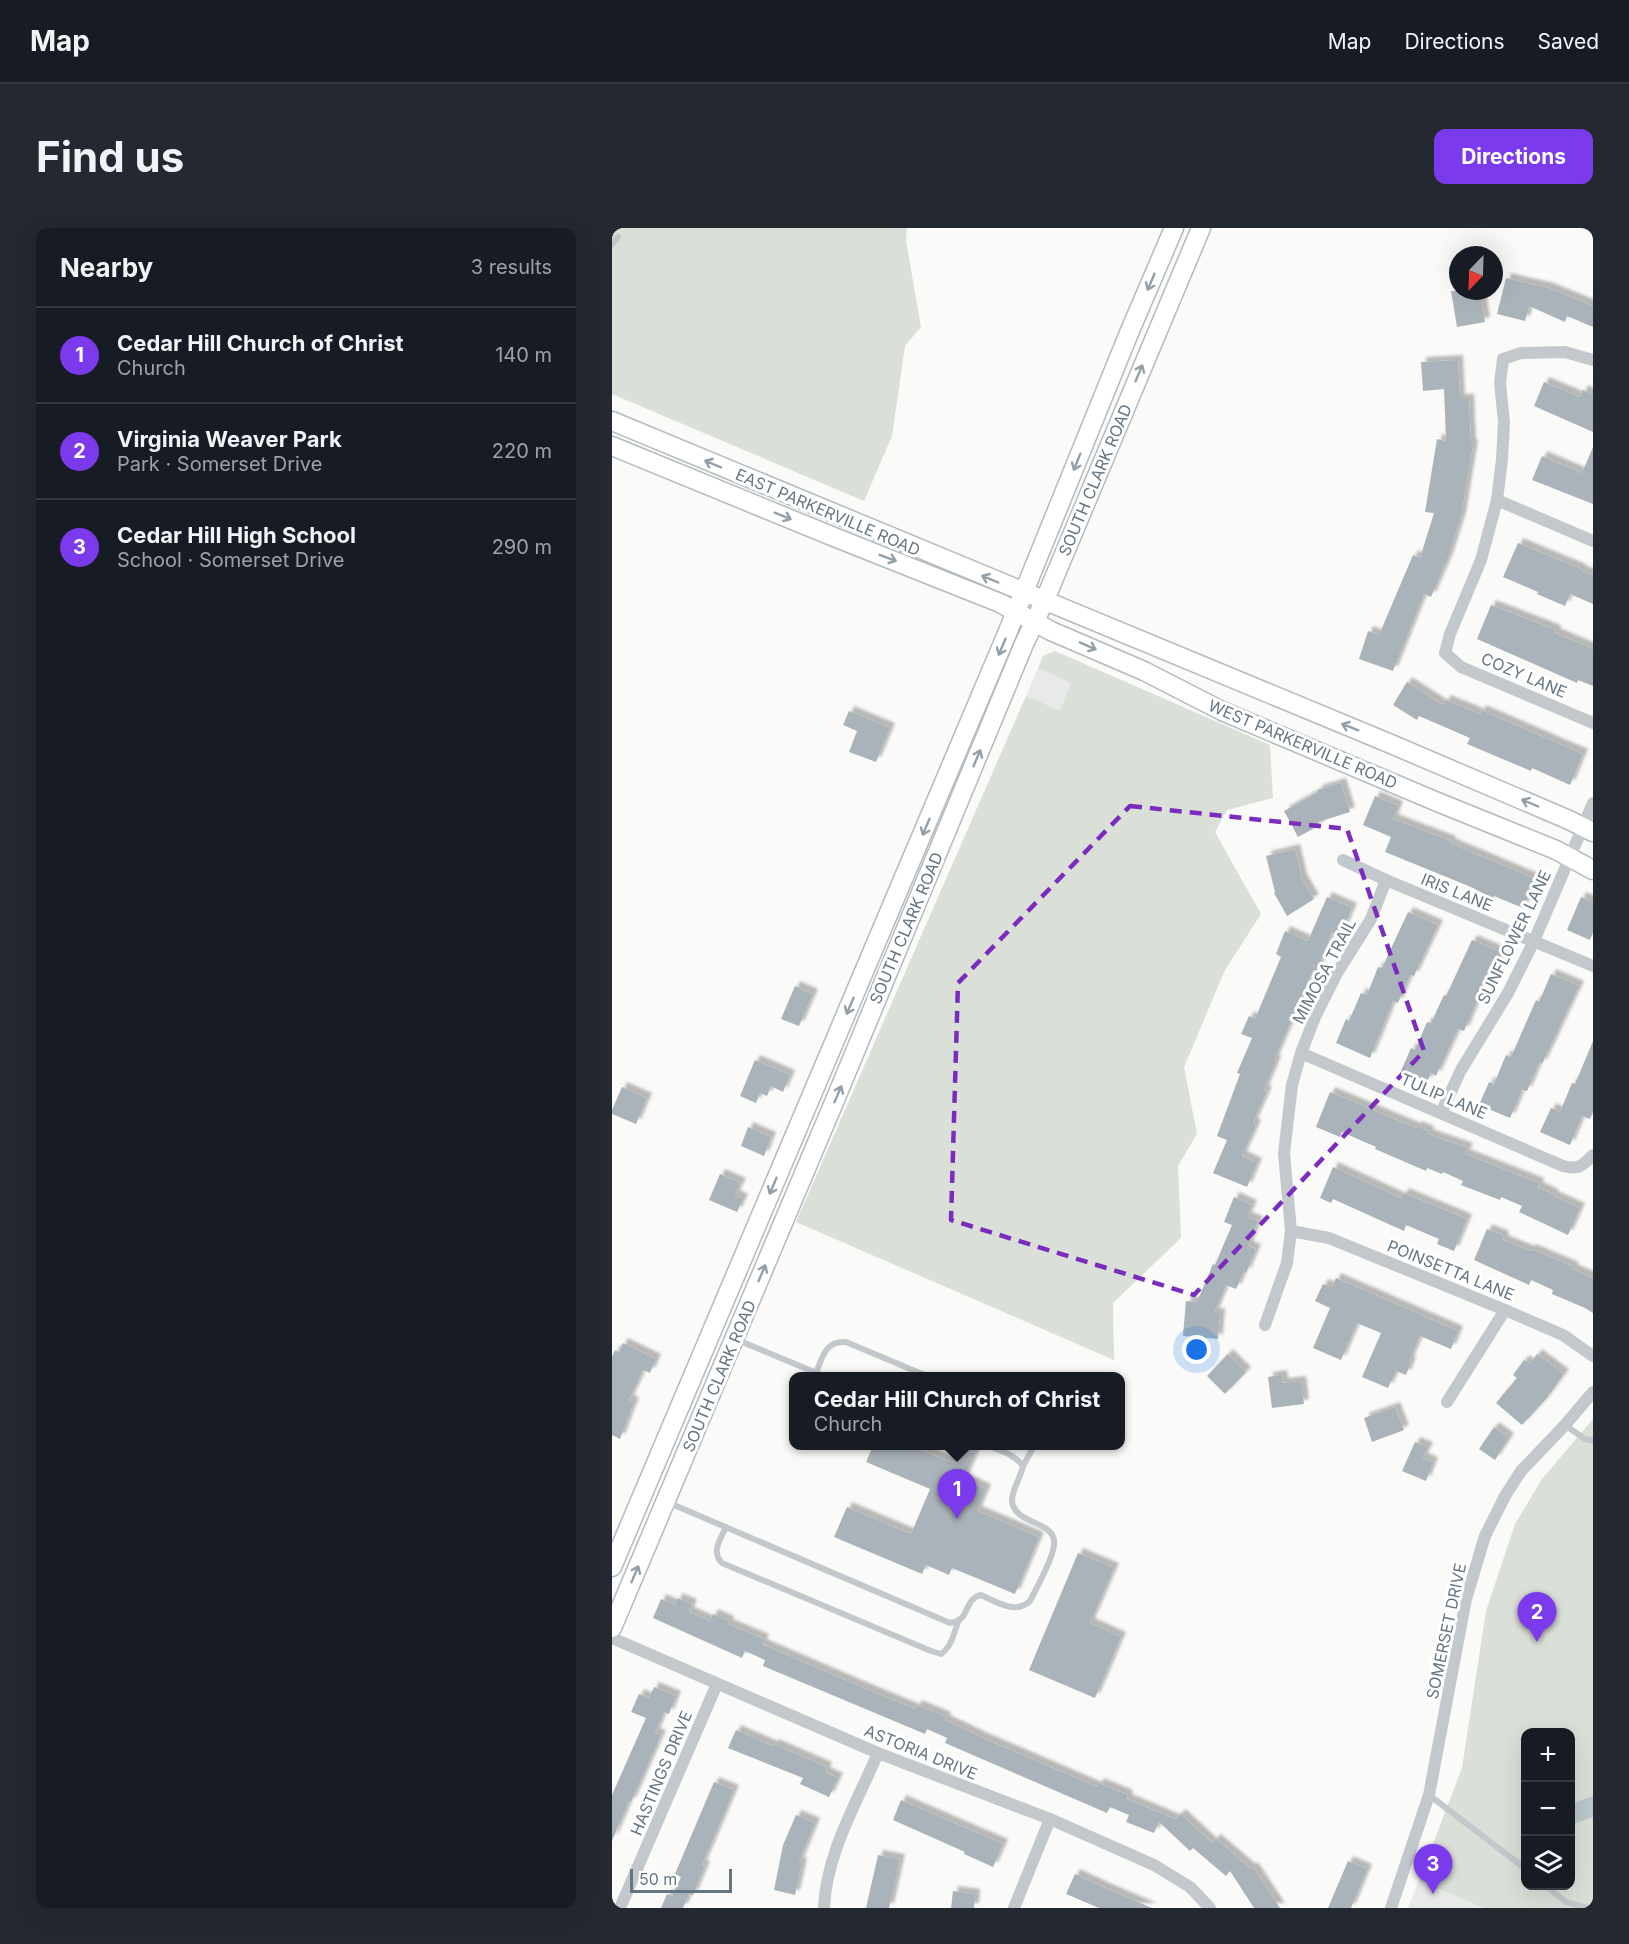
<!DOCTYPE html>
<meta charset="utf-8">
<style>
:root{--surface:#171b24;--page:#242831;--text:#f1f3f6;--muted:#9ea1a6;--line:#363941;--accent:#7c3aed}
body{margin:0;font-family:Inter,sans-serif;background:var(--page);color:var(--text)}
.controls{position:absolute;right:18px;bottom:18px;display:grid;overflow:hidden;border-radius:12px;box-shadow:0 6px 24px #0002}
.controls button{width:54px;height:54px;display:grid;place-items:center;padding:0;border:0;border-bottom:2px solid var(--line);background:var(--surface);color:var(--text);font:30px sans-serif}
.compass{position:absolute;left:837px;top:18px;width:54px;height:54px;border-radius:50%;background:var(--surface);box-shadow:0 6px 24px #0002;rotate:203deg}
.scale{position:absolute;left:18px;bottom:15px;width:102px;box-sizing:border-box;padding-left:6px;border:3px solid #657683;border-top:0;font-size:16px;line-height:21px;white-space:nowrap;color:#657683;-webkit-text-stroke:4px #fff;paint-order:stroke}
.you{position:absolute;left:585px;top:1122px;width:21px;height:21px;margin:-15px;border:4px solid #fff;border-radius:50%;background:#1a73e8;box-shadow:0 0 0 9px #1a73e833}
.badge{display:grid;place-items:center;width:39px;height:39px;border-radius:50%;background:var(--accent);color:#fff;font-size:20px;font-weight:700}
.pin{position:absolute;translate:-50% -50px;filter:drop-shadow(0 2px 3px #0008)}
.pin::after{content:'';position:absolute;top:32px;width:21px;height:18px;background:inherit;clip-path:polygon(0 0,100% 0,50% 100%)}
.popup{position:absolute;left:177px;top:1144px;width:336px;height:78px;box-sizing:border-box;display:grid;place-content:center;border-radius:12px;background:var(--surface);filter:drop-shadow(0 2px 4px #0005);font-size:20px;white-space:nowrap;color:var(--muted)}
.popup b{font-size:22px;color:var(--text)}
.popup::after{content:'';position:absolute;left:50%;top:100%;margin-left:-12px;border:12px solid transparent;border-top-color:var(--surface)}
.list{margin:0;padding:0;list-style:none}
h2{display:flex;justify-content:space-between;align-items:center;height:78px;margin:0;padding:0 24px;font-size:26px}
h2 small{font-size:20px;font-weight:400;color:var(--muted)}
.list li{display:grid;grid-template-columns:39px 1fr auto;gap:18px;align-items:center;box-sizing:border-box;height:96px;padding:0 24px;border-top:2px solid var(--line)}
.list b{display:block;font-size:22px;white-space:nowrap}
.list p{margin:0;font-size:20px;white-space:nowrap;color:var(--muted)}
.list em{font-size:20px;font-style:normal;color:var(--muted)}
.icon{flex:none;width:33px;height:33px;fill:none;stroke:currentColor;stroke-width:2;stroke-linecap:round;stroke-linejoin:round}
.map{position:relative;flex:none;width:981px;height:1680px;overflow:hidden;border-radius:12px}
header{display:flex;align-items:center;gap:36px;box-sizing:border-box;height:84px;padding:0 30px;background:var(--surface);border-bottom:2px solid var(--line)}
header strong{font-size:28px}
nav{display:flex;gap:33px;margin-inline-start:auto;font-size:21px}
.intro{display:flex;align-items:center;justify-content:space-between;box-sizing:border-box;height:144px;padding:0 36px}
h1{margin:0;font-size:42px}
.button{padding:15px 27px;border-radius:12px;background:var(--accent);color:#fff;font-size:21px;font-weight:700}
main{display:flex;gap:36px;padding:0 36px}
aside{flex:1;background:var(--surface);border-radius:12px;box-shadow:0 6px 24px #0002}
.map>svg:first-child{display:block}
.built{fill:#e8e9e9}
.green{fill:#dadfd7;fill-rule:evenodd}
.water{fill:#bbc7cb}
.building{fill:#aab3b9;filter:url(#shadow)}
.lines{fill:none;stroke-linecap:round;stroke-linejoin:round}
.secondary-casing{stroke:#b3babf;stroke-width:21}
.lane{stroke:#c3c8cc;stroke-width:6}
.street{stroke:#c3c8cc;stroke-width:12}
.secondary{stroke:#fff;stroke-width:18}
.oneway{stroke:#939fa8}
.marked{fill:none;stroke:#7b2cbf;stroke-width:4.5;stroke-dasharray:12 8;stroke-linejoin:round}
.labels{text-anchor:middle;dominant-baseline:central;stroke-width:6;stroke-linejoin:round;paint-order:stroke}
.street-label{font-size:16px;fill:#657683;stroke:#fff}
</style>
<header>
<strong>Map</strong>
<nav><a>Map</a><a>Directions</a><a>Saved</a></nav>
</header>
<div class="intro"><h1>Find us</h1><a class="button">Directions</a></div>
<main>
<aside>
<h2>Nearby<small>3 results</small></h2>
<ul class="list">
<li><span class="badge">1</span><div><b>Cedar Hill Church of Christ</b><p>Church</p></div><em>140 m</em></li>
<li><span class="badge">2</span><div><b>Virginia Weaver Park</b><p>Park · Somerset Drive</p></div><em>220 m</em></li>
<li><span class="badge">3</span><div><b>Cedar Hill High School</b><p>School · Somerset Drive</p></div><em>290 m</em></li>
</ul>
</aside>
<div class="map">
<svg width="981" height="1680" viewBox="0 0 981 1680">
<defs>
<filter id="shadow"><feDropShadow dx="5" dy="-5" stdDeviation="1.5" flood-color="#0004"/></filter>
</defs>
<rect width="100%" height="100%" fill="#fafaf8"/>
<!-- built -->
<g class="built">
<polygon points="426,440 460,455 448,484 414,468"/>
<polygon points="807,1652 872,1680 796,1680"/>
</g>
<!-- green -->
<g class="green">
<polygon points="0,0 295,0 294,13 309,99 293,118 280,208 252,273 0,166"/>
<polygon points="443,423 658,517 661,570 615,582 603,604 649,686 613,742 572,839 585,906 566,938 569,1010 501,1075 502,1132 184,994 414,468 448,483 459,455 426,440 431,428"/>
<path d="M981 1191V1680H872L807 1652 850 1540 874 1383 903 1296 930 1251ZM914 1504H958V1658H914Z"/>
</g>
<!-- water -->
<polygon class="water" points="981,1568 981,1589 959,1597 959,1576"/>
<!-- building -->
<g class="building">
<polygon points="894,50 937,60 981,78 981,99 955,88 953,94 917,78 913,93 885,86"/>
<polygon points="839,63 868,63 873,94 845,99"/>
<polygon points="846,132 848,171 857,171 859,216 861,217 849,289 836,330 819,369 812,366 781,443 747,431 756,403 767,407 801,327 808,330 822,285 813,284 825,211 834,213 832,161 811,163 809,134"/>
<polygon points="932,154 968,169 971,162 981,167 981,204 922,178"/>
<polygon points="981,219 981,276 920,252 930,228 970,245"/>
<polygon points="906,315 969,341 968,342 981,347 981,376 958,366 953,378 925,366 926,364 891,349"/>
<polygon points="879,377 944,402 943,405 981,421 981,458 966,452 965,455 865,411"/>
<polygon points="795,454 831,477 834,472 868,486 869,482 971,526 958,557 920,540 919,543 855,516 858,510 807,488 805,492 781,477"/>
<polygon points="237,483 278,500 264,534 237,524 245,503 231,497"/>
<polygon points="729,555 738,584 706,594 708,597 686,609 672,583 706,564 705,562"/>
<polygon points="763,568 786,578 781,591 839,613 838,615 923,651 911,680 882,668 882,671 859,659 773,624 779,609 751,597"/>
<polygon points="683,621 690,651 702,671 675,688 662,665 663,664 654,628"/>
<polygon points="715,669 740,680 728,708 720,704 704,744 701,742 662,832 664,833 652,862 655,863 641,895 644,897 630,928 645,935 635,959 601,945 615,912 605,908 628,846 625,845 640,810 629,806 637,788 643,791 669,729 664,726 673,703 696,713"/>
<polygon points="969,669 981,674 981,704 978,712 955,702"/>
<polygon points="796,684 826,697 802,748 798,747 786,775 781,773 758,830 724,815 734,791 737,793 749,765 755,767 766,739 770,740"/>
<polygon points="860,712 891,725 881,748 879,747 866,776 864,775 852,803 846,801 824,848 819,845 815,854 789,843 799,820 803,822 815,794 819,795 832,767 834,768"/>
<polygon points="939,746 967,758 930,836 927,835 915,863 910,862 898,890 867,877 877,854 882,856 894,827 899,829 924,772 927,774"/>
<polygon points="183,758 201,766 187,798 169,791"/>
<polygon points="981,813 981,884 978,891 970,888 958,917 928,904 939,880 948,884 960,855 963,856"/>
<polygon points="143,832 178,847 171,864 159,858 155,868 148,865 144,875 128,868"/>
<polygon points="10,859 35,870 24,896 0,886 0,882"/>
<polygon points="718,864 804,900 805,898 817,903 816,906 856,920 853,926 927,955 926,959 941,966 941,968 968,980 956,1007 907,984 910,978 889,969 888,972 849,957 851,953 831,944 830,946 815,940 814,943 763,921 764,919 730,904 728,909 704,899"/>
<polygon points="136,899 159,909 152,928 129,918"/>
<polygon points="721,939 789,970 792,965 855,991 842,1023 825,1016 827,1011 794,997 792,1003 721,971 719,975 708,970"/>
<polygon points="108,946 129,955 123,967 131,971 125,984 97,972"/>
<polygon points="622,969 640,977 635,989 646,993 636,1018 644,1021 634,1045 632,1043 624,1061 614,1057 602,1085 608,1085 606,1111 571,1108 574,1073 585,1074 601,1036 603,1037 620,997 612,994"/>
<polygon points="875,1001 892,1008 891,1012 918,1023 919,1021 962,1039 960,1041 981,1050 981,1085 973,1080 940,1066 941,1062 919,1052 917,1057 862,1032"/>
<polygon points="724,1050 846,1103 839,1121 808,1108 797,1133 799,1134 794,1147 784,1143 776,1160 750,1149 769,1105 745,1095 729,1132 701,1120 718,1080 703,1073 711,1056 720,1059"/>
<polygon points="11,1115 44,1131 38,1145 31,1142 17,1172 22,1174 8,1211 0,1207 0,1129 3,1122 7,1124"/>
<polygon points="616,1126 634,1144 613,1166 595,1148"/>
<polygon points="925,1126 952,1146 934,1171 910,1197 884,1175 905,1150 901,1147 912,1132 918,1136"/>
<polygon points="670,1147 671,1155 689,1153 692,1176 660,1180 656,1149"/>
<polygon points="783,1179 792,1202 760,1214 752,1190"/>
<polygon points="882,1199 897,1210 883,1232 867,1221"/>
<polygon points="803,1214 816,1219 811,1230 821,1234 814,1253 790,1243"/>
<polygon points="261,1218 299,1218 344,1236 350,1220 363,1225 352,1251 374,1261 365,1283 427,1309 403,1366 340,1340 337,1347 314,1337 310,1346 222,1309 235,1279 299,1306 318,1261 254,1234"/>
<polygon points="466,1325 502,1340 478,1395 509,1409 483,1470 417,1442"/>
<polygon points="65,1370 80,1376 77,1384 98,1393 101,1386 117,1393 116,1396 152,1411 150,1416 259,1463 303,1481 305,1477 334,1489 333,1492 369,1509 485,1559 487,1555 516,1567 515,1571 563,1591 569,1586 600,1615 604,1611 639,1641 641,1639 668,1680 642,1680 618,1643 614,1648 581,1620 578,1623 547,1594 542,1605 514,1594 517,1587 498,1579 495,1585 333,1515 335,1510 315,1501 313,1506 151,1438 153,1432 133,1423 130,1430 41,1390 49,1371 63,1377"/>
<polygon points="42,1459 64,1468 57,1486 52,1484 43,1505 49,1507 19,1574 17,1573 0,1613 0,1567 34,1490 19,1484 27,1466 37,1470"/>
<polygon points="124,1502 161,1518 162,1516 215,1539 213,1544 226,1550 217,1569 188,1556 191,1550 116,1520"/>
<polygon points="102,1554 122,1562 90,1637 93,1638 81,1667 77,1666 71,1680 49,1680 55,1666 60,1668 69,1649 63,1646"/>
<polygon points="289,1572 391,1616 381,1639 352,1626 353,1624 281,1592"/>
<polygon points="184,1587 203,1595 187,1634 190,1635 183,1667 162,1662 171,1617"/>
<polygon points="266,1627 288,1631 277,1680 254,1680"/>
<polygon points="736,1633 755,1641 739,1680 716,1680"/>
<polygon points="463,1646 493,1660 540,1680 487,1680 454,1666"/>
<polygon points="341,1663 363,1666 362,1680 339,1680"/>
</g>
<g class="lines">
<!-- secondary casing -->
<g class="secondary-casing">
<g id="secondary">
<polyline points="0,193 779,516 957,592 981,604"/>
<polyline points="0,218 222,309 388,375 439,403 532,443 610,483 823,573 944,622 981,642"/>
<polyline points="0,1339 394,408 517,105 562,0"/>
<polyline points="0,1400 223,872 412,416 432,374 589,0"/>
</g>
</g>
<!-- lane -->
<g class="lane">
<polyline points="0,16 6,9"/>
<polyline points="123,1111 212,1148"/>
<path d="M204 1145C211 1128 213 1113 234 1114L315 1148"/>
<polyline points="953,1197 973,1211 981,1213"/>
<polyline points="411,1238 422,1218"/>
<path d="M55 1274 338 1395C359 1393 351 1371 369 1367 385 1374 403 1387 418 1373 425 1359 441 1331 442 1317 445 1292 404 1298 400 1274 399 1263 409 1249 411 1238 403 1227 390 1223 377 1218"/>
<path d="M114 1299C108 1312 99 1324 110 1335L319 1423 329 1426C339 1419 342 1406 346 1394"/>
<polyline points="817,1567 914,1641"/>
<polyline points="934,1658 954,1674 975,1680"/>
</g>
<!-- street -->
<g class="street">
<polyline points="981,132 953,124 909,125 891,131 888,155 892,194 890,231 885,272 869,332 838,406 833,425 849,439 981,495"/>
<polyline points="885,272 981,313"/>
<polyline points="731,632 774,652 981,738"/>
<path d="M689 825 951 938C967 942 970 938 981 927"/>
<polyline points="829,885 849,842 896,765 922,713 981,575"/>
<polyline points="679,1003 717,1010 893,1082 951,1107 981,1128"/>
<polyline points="653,1097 675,1035 679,1003 672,925 680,857 689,825 703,789 725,745 759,691 774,652"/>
<polyline points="835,1174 893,1082"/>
<polyline points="0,1410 266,1525 438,1591 542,1637 578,1659 598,1680"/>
<polyline points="8,1680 105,1456"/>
<path d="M212 1680C214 1626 245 1574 266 1525"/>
<polyline points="402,1680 438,1591"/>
<polyline points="779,1680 817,1567 854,1371 873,1308 893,1268 909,1243 953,1197 981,1164"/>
</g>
<!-- secondary -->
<use href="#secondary" class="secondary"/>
</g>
<!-- one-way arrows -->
<defs><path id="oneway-shaft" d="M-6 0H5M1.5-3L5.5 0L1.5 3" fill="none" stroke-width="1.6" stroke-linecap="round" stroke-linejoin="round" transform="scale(1.5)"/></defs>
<g class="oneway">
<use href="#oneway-shaft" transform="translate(539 54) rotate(113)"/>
<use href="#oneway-shaft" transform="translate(527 145) rotate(-67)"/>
<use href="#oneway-shaft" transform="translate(465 234) rotate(112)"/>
<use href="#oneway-shaft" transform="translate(101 236) rotate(-157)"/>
<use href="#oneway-shaft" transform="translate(171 288) rotate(22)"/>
<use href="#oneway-shaft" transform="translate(276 330) rotate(21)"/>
<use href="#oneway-shaft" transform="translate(378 351) rotate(-157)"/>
<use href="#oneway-shaft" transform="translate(476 418) rotate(24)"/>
<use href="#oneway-shaft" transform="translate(390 419) rotate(113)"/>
<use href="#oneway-shaft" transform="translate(738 499) rotate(-158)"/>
<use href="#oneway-shaft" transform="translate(365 530) rotate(-67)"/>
<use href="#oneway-shaft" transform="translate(918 575) rotate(-157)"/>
<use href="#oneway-shaft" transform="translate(314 599) rotate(113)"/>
<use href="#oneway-shaft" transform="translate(238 778) rotate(113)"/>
<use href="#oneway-shaft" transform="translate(226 866) rotate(-67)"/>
<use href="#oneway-shaft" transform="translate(161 958) rotate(113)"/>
<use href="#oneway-shaft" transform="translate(150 1045) rotate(-67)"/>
<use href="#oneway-shaft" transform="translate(23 1346) rotate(-67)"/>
</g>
<!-- marked area -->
<path class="marked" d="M518 578 735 601 812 823 582 1067 339 992 346 755Z"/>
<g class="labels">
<!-- street labels -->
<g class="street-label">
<text transform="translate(483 252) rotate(-67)">SOUTH CLARK ROAD</text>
<text transform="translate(216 284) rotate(23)">EAST PARKERVILLE ROAD</text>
<text transform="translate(912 447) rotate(23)">COZY LANE</text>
<text transform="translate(691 516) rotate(23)">WEST PARKERVILLE ROAD</text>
<text transform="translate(845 664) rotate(22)">IRIS LANE</text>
<text transform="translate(294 700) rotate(-67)">SOUTH CLARK ROAD</text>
<text transform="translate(902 709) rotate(-64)">SUNFLOWER LANE</text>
<text transform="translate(712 743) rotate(-62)">MIMOSA TRAIL</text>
<text transform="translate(832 868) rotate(23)">TULIP LANE</text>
<text transform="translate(839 1042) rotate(22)">POINSETTA LANE</text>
<text transform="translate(107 1148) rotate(-67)">SOUTH CLARK ROAD</text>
<text transform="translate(834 1403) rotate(-78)">SOMERSET DRIVE</text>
<text transform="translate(309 1524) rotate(22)">ASTORIA DRIVE</text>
<text transform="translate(49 1545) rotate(-67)">HASTINGS DRIVE</text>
</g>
</g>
</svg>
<div class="controls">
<button>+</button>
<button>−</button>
<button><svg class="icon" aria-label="layers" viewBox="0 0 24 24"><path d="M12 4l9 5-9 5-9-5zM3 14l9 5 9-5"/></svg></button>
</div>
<svg class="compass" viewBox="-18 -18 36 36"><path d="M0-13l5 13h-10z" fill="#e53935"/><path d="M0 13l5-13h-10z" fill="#9ea1a6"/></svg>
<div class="scale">50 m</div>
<div class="you"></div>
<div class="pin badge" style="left:345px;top:1291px">1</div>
<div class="popup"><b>Cedar Hill Church of Christ</b>Church</div>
<div class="pin badge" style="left:925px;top:1414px">2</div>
<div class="pin badge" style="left:821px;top:1666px">3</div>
</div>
</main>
